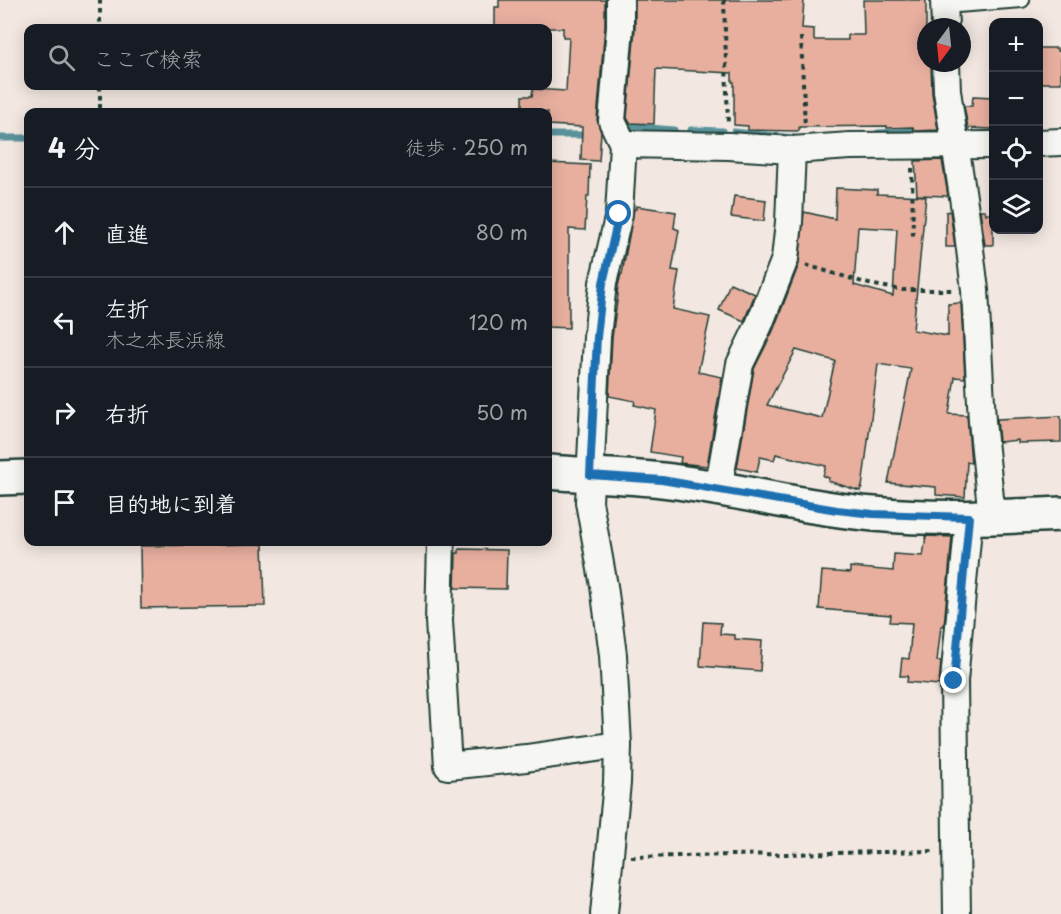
<!DOCTYPE html>
<html lang="ja">
<meta charset="utf-8">
<style>
:root{--surface:#171b24;--page:#242831;--text:#f1f3f6;--muted:#9ea1a6;--line:#363941}
body{margin:0;font-family:"Playpen Sans","Klee One",sans-serif;background:var(--page);color:var(--text)}
.controls{position:absolute;right:18px;top:18px;display:grid;overflow:hidden;border-radius:12px;box-shadow:0 3px 15px #0003}
.controls button{width:54px;height:54px;display:grid;place-items:center;padding:0;border:0;border-bottom:2px solid var(--line);background:var(--surface);color:var(--text);font:30px sans-serif}
.compass{position:absolute;left:917px;top:18px;width:54px;height:54px;border-radius:50%;background:var(--surface);box-shadow:0 3px 15px #0003;rotate:195deg}
.stop{position:absolute;width:18px;height:18px;margin:-14px;border:4px solid #1f6fb2;border-radius:50%;background:#fff}
.stop.end{background:#1f6fb2;border-color:#fff;box-shadow:0 2px 6px #0008}
.list{margin:0;padding:0;list-style:none}
h2{display:flex;justify-content:space-between;align-items:center;height:78px;margin:0;padding:0 24px;font-size:26px}
h2 small{font-size:20px;font-weight:400;color:var(--muted)}
.list li{display:grid;grid-template-columns:39px 1fr auto;gap:18px;align-items:center;box-sizing:border-box;height:90px;padding:0 24px;border-top:2px solid var(--line)}
.list b{display:block;font-size:22px;white-space:nowrap}
.list p{margin:0;font-size:20px;white-space:nowrap;color:var(--muted)}
.list em{font-size:20px;font-style:normal;color:var(--muted)}
.icon{flex:none;width:33px;height:33px;fill:none;stroke:currentColor;stroke-width:2;stroke-linecap:round;stroke-linejoin:round}
.map{position:relative;flex:none;width:1061px;height:914px;overflow:hidden}
.search{position:absolute;background:var(--surface);box-shadow:0 3px 15px #0003;left:24px;top:24px;width:528px;height:66px;display:flex;align-items:center;gap:15px;box-sizing:border-box;padding:0 21px;border-radius:12px;color:var(--muted);font-size:22px}
.panel{position:absolute;background:var(--surface);box-shadow:0 3px 15px #0003;left:24px;top:108px;width:528px;height:438px;border-radius:12px}
.map>svg:first-child{display:block}
.lines{fill:none;stroke-linecap:round;stroke-linejoin:round}
.stream{stroke:#5a929c;stroke-width:7}
.building{fill:#e8af9f;stroke:#1f3d34;stroke-width:1.5;fill-rule:evenodd}
.service-casing{stroke:#1f3d34;stroke-width:18}
.minor-casing{stroke:#1f3d34;stroke-width:30}
.primary-casing{stroke:#1f3d34;stroke-width:38}
.path{stroke:#1f3d34;stroke-width:4;stroke-dasharray:4.5 4.5;stroke-linecap:butt}
.service{stroke:#f6f6f2;stroke-width:14}
.minor{stroke:#f6f6f2;stroke-width:26}
.primary{stroke:#f6f6f2;stroke-width:33}
.route{stroke:#1f6fb2;stroke-width:8}
</style>
<div class="map">
<svg width="1061" height="914" viewBox="0 0 1061 914">
<rect width="100%" height="100%" fill="#f3e8e1"/>
<filter id="ink" filterUnits="userSpaceOnUse"><feTurbulence type="fractalNoise" baseFrequency=".0167" numOctaves="2"/><feDisplacementMap in="SourceGraphic" scale="12" xChannelSelector="R" yChannelSelector="G"/><feConvolveMatrix kernelMatrix="1 2 1 2 8 2 1 2 1" color-interpolation-filters="sRGB"/></filter>
<g filter="url(#ink)">
<g class="lines">
<!-- stream -->
<g class="stream">
<polyline points="624,126 674,130"/>
<polyline points="691,130 723,131"/>
<polyline points="734,132 794,138"/>
<polyline points="878,133 935,130"/>
<polyline points="548,135 585,135"/>
<polyline points="0,138 28,138"/>
</g>
</g>
<!-- building -->
<g class="building">
<polygon points="499,0 605,0 605,26 597,120 601,132 599,161 581,160 582,127 548,125 548,112 522,112 522,96 532,96 533,89 566,91 569,37 563,37 563,28 495,28 495,7 499,7"/>
<polygon points="635,0 804,0 802,28 814,29 814,40 848,40 848,35 864,35 863,0 926,0 926,63 931,63 932,93 938,130 914,131 913,127 887,128 887,126 799,127 799,131 748,130 748,126 734,125 734,82 732,82 732,73 656,69 654,124 630,123 627,118 635,28"/>
<polygon points="1039,48 1057,48 1057,51 1061,51 1061,83 1039,83"/>
<polygon points="973,96 993,97 993,129 968,128 964,106 972,106"/>
<polygon points="942,160 948,196 917,195 915,161"/>
<polygon points="548,163 590,165 589,196 587,196 585,230 569,229 569,328 548,327"/>
<path d="M836 188 877 190V194L926 196 913 330 948 336V304L961 303 965 378 955 377 949 414 967 415 971 463 967 462 965 497 936 495V487L888 483 911 369 878 364 862 488 861 487 860 491 828 481 829 478 823 476 826 466 776 454 774 460 760 457 757 472 737 468 754 369 773 331 799 264 804 212 835 219ZM858 227 897 229 893 296 854 285ZM796 350 835 361 822 418 767 405Z"/>
<polygon points="734,196 766,200 764,221 731,217"/>
<polygon points="636,206 676,212 674,228 679,230 672,270 679,271 673,309 710,317 698,372 722,377 707,466 680,463 681,457 650,452 656,410 634,405 635,401 609,396 612,338 618,294 617,294 618,286 621,274 622,274 634,209 636,209"/>
<polygon points="980,210 985,210 986,214 993,214 993,245 985,245"/>
<polygon points="950,211 955,247 946,247 946,212"/>
<polygon points="730,283 755,294 744,321 719,310"/>
<polygon points="1061,416 1061,442 1018,443 1018,440 999,442 997,419"/>
<polygon points="926,536 952,537 944,626 941,626 937,661 941,661 939,685 907,682 908,676 900,676 902,658 909,659 912,623 890,622 891,615 819,609 822,571 850,573 850,567 893,571 894,554 923,556"/>
<polygon points="263,544 265,606 141,608 140,546"/>
<polygon points="459,549 507,550 506,589 455,588 456,553 459,553"/>
<polygon points="703,622 721,623 720,634 735,635 735,639 762,641 760,671 700,666"/>
</g>
<g class="lines">
<!-- service casing -->
<g class="service-casing">
<polyline id="service" points="944,6 1022,0"/>
</g>
<!-- minor casing -->
<g class="minor-casing">
<g id="minor">
<polyline points="620,0 620,27 612,121 623,144"/>
<polyline points="944,0 945,27"/>
<polyline points="946,63 947,91 966,217 975,290 982,421 992,517"/>
<polyline points="1038,143 1061,142"/>
<polyline points="718,490 740,364 759,325 785,259 789,222 792,150"/>
<polyline points="441,542 439,621 448,766 526,758 618,745"/>
<polyline points="604,914 617,783 618,745 613,655 604,586 589,502 597,337 603,283 619,214 623,144 729,146 792,150 850,146 994,145"/>
<polyline points="957,914 954,681 969,517"/>
</g>
</g>
<!-- primary casing -->
<g class="primary-casing">
<g id="primary">
<path d="M548 472C585 475 624 476 662 480 733 488 802 508 874 514 936 520 999 517 1061 514"/>
<polyline points="0,478 28,477"/>
</g>
</g>
<!-- path -->
<g class="path">
<polyline points="100,0 100,28"/>
<polyline points="724,0 728,124"/>
<polyline points="801,37 805,127"/>
<polyline points="100,86 100,112"/>
<polyline points="912,168 913,237"/>
<polyline points="806,265 869,284 902,290 954,290"/>
<polyline points="631,857 935,851"/>
</g>
<!-- service -->
<use href="#service" class="service"/>
<!-- minor -->
<use href="#minor" class="minor"/>
<!-- primary -->
<use href="#primary" class="primary"/>
</g>
</g>
<g class="lines" filter="url(#ink)">
<!-- route -->
<polyline class="route" points="619,214 603,283 597,337 590,475 662,480 837,510 873,514 969,517 954,681"/>
</g>
</svg>
<div class="controls">
<button>+</button>
<button>−</button>
<button><svg class="icon" aria-label="locate" viewBox="0 0 24 24"><circle cx="12" cy="12" r="6"/><path d="M12 2v4M12 18v4M2 12h4M18 12h4"/></svg></button>
<button><svg class="icon" aria-label="layers" viewBox="0 0 24 24"><path d="M12 4l9 5-9 5-9-5zM3 14l9 5 9-5"/></svg></button>
</div>
<svg class="compass" viewBox="-18 -18 36 36"><path d="M0-13l5 13h-10z" fill="#e53935"/><path d="M0 13l5-13h-10z" fill="#9ea1a6"/></svg>
<div class="stop" style="left:619px;top:214px"></div>
<div class="stop end" style="left:954px;top:681px"></div>
<div class="search"><svg class="icon" aria-label="search" viewBox="0 0 24 24"><circle cx="10" cy="10" r="6"/><path d="M15 15l6 6"/></svg>ここで検索</div>
<section class="panel">
<h2>4 分<small>徒歩 · 250 m</small></h2>
<ul class="list">
<li><svg class="icon" aria-label="ahead" viewBox="0 0 24 24"><path d="M12 20V5M6 11l6-6 6 6"/></svg><div><b>直進</b></div><em>80 m</em></li>
<li><svg class="icon" aria-label="left" viewBox="0 0 24 24"><path d="M17 20v-9H6M10 6l-5 5 5 5"/></svg><div><b>左折</b><p>木之本長浜線</p></div><em>120 m</em></li>
<li><svg class="icon" aria-label="right" viewBox="0 0 24 24"><path d="M7 20v-9h11M14 6l5 5-5 5"/></svg><div><b>右折</b></div><em>50 m</em></li>
<li><svg class="icon" aria-label="arrive" viewBox="0 0 24 24"><path d="M6 21V4h12l-3 4 3 4H6"/></svg><div><b>目的地に到着</b></div></li>
</ul>
</section>
</div>
